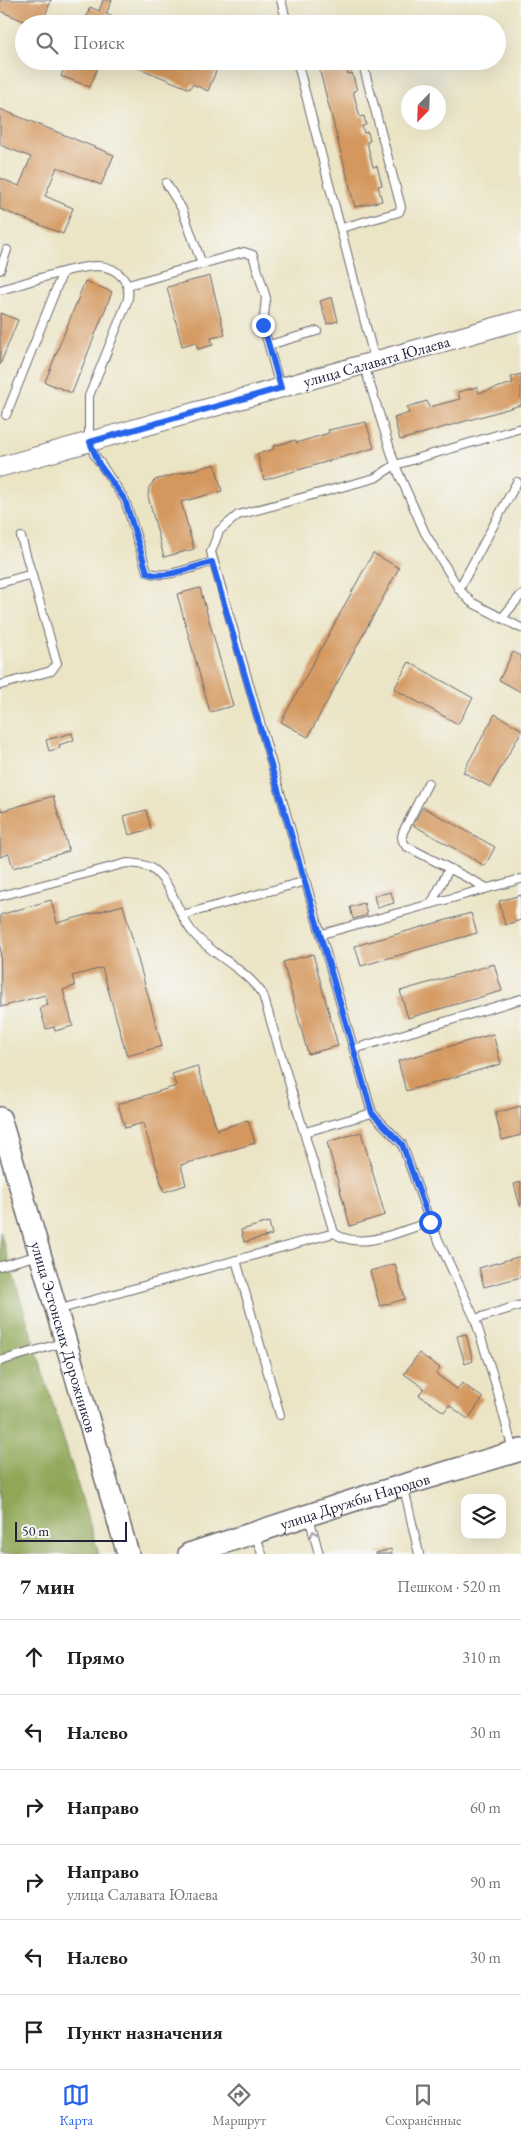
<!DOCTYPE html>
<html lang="ru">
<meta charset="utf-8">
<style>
:root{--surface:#fff;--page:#f2f2f2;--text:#202124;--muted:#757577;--line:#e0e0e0;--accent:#2563eb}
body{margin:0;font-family:"EB Garamond",serif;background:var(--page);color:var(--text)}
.controls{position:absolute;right:15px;bottom:15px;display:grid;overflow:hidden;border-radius:10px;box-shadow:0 5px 20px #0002}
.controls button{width:45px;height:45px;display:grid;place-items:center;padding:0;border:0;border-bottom:1px solid var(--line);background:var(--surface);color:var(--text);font:25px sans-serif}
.compass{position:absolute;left:401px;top:85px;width:45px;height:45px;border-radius:50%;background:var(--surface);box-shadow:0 5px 20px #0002;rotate:203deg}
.scale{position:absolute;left:15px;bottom:12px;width:112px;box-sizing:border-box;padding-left:5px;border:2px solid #22223b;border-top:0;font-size:14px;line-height:18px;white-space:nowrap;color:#22223b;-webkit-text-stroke:4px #f6f6f2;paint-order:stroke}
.stop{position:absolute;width:15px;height:15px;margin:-11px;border:4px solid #2563eb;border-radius:50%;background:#fff}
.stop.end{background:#2563eb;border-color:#fff;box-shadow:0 1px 5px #0008}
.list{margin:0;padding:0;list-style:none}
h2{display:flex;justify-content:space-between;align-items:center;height:65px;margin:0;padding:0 20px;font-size:21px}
h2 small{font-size:16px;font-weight:400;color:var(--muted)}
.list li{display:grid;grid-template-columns:32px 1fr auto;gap:15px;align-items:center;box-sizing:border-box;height:75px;padding:0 20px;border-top:1px solid var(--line)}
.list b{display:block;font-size:19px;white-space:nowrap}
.list p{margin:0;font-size:16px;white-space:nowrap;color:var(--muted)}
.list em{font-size:16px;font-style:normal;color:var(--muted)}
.icon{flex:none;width:28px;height:28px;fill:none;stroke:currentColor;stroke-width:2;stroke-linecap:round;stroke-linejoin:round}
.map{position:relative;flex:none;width:521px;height:1554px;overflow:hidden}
.search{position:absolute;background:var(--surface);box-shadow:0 5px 20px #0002;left:15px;right:15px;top:15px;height:55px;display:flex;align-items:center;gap:12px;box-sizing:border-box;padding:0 18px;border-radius:28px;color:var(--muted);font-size:19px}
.sheet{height:515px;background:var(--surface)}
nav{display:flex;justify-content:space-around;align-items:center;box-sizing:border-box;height:70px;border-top:1px solid var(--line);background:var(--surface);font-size:14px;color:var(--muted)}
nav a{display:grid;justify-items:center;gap:2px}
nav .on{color:var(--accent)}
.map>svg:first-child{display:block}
.forest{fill:#90a759;stroke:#59644a}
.building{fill:#d4985f}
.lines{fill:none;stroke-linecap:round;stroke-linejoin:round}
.service-casing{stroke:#68666b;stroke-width:10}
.tertiary-casing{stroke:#68666b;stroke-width:21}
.secondary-casing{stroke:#68666b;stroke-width:24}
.service{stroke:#fff;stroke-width:8}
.tertiary{stroke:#fff;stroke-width:19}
.secondary{stroke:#fff;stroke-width:21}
.oneway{stroke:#9c9ca7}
.route{stroke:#2563eb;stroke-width:6}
.labels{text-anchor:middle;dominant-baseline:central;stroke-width:5;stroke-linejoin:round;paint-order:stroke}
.street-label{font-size:16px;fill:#22223b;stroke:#f6f6f2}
</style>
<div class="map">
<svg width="521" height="1554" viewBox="0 0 521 1554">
<rect width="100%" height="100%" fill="#f6f6f2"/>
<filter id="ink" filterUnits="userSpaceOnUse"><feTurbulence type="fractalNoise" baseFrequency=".02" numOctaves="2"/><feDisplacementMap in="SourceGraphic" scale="10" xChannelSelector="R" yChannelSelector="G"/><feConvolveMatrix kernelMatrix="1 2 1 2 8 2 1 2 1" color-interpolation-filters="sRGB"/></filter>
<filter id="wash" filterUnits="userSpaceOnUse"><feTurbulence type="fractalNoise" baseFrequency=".0096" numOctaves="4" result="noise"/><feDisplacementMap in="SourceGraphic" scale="20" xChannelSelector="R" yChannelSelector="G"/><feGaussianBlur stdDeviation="1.12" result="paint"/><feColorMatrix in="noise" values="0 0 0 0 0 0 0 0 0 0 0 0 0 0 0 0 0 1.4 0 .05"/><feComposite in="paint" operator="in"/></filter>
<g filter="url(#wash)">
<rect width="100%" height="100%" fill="#ebe4c5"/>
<!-- forest -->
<polygon class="forest" points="0,1232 99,1554 0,1554"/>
<g id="blocks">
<!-- building -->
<g class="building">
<polygon points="0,0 51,0 44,19 56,24 31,24 0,11"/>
<polygon points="103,0 112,0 106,14 119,19 117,24 84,24 90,7 99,11"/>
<polygon points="67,61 100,61 90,87 61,76"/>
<polygon points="122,61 220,61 208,91 192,84 190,89"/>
<polygon points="344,62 348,74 352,73 357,90 353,91 360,117 364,116 366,125 362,126 364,133 368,132 370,141 367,142 373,167 377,166 382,185 378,186 382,201 355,207 319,68"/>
<polygon points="0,109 114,155 101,185 57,167 45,196 73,208 63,234 0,209 0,178 19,186 31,157 0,145"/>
<polygon points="210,276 225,335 211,338 213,345 198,349 196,342 182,346 167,287"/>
<polygon points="85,281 112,292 72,393 45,382"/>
<polygon points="332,297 338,321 327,324 320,301"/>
<polygon points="0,313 18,320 0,365"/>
<polygon points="521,374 521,405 400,440 394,418 409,413 407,407 427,401 429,407 460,399 458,392 477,387 479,393 513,383 511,377"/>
<polygon points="366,422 374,448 264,480 257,454 274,449 273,446 296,440 296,443 329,433 328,430"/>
<polygon points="215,464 222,491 181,502 194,549 164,557 148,496 149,487 155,480"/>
<polygon points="373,553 399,568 308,737 281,722"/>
<polygon points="200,588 233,706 210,712 177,594"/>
<polygon points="513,652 521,656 521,692 499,680"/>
<polygon points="409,662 473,698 458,724 394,689"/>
<polygon points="495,714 521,729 521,732 490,787 463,772"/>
<polygon points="72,733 74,740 59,745 60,748 49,751 46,740"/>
<polygon points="53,796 69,851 13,868 9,854 0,857 0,807 2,811"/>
<polygon points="423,807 495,847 485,866 413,825"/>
<polygon points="146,810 151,829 129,835 124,816"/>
<polygon points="391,892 394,903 377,908 374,896"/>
<polygon points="521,895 521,920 505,925 499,901"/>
<polygon points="51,900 57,923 123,905 162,1046 127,1056 102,968 72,976 75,986 63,990 73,1026 55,1031 54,1027 46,1029 40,1008 48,1005 45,995 1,1007 0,915"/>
<polygon points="364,903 367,915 353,919 350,907"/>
<polygon points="471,913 477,933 361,966 355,946"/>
<polygon points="313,954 338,1046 308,1054 283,962"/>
<polygon points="494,964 502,991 408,1018 400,991"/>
<polygon points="493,1034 501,1064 406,1091 398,1061"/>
<polygon points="197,1066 217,1130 248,1120 255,1143 181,1165 186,1185 164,1192 143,1123 125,1128 118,1104 176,1086 172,1074"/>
<polygon points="521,1106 521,1135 502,1140 495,1113"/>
<polygon points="361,1132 385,1215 350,1226 327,1142"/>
<polygon points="521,1182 521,1206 520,1206 514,1184"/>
<polygon points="269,1222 272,1235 244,1242 241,1230"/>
<polygon points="521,1256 521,1277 484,1287 479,1268"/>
<polygon points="395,1264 405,1299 380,1306 370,1271"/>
<polygon points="466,1334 473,1361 465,1364 457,1336"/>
<polygon points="419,1353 440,1368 436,1374 457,1389 462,1383 483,1398 468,1419 449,1405 444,1412 419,1395 424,1388 404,1374"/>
<polygon points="391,1549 392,1554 376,1554 376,1553"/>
</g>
</g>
</g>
<g filter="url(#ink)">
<use href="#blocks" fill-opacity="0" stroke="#68666b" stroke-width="1"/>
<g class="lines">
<!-- service casing -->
<g class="service-casing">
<g id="service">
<polyline points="281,0 287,24"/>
<polyline points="297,61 375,361"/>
<polyline points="166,183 182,209 202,264"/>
<polyline points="341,228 399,212 401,207 362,61"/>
<polyline points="0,270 7,250"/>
<polyline points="128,285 244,252 253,255 266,298 263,325 280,387"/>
<path d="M0 290C26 283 74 266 98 266 118 267 133 283 127 302L89 396V435L94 454 125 500 147 571C161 581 196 566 212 562"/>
<polyline points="269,345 317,331"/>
<polyline points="364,365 395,465 425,533 459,589 471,602 521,628"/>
<polyline points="6,415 62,274"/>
<polyline points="0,583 32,574"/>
<polyline points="459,589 517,482"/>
<polyline points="502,618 521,595"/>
<polyline points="0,685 51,671 57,663 21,537"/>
<path d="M428 783 403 832C401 838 402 841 406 846L487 888"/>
<path d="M0 896 127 863C137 864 148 864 156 872 175 889 177 915 194 934 215 957 245 968 263 995L334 1233C361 1252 402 1230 430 1222L475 1319"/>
<polyline points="431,904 449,869"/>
<polyline points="182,915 306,881"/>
<polyline points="322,934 521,879"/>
<polyline points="354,1049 521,999"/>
<polyline points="305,1132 372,1113"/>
<polyline points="430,1222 402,1144 372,1113 211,552 219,531 238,515 375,478 395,465 521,428"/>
<polyline points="236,1260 280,1415"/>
<polyline points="0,1266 39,1255"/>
<polyline points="57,1310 334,1233"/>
<polyline points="0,1361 65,1342"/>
<polyline points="513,1451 495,1382 475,1319 521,1305"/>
<polyline points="404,1488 419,1554"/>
<polyline points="309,1517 319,1554"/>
<polyline points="255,1533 262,1554"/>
</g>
</g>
<!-- tertiary casing -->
<g class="tertiary-casing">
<g id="tertiary">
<path id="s1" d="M0 467 521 320"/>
</g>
</g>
<!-- secondary casing -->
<g class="secondary-casing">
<g id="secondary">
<path id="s2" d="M0 1118 128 1554"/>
<path id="s3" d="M189 1554 364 1497 521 1450"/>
</g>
</g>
<!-- service -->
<use href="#service" class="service"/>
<!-- tertiary -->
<use href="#tertiary" class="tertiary"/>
<!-- secondary -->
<use href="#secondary" class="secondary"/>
</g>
<!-- one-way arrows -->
<defs><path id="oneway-chevron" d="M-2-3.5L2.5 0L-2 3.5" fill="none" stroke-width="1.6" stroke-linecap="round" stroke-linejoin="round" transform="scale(1.25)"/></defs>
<use class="oneway" href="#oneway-chevron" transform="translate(314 1534) rotate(-105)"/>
</g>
<g class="lines" filter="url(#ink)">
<!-- route -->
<path class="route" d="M263 325 281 388 90 442 99 464 125 500 147 572C161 581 196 566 212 562L372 1113 402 1144 430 1222"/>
</g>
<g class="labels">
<!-- street labels -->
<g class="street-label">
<text stroke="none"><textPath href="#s1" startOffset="391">улица Салавата Юлаева</textPath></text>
<text stroke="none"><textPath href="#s2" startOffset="228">улица Эстонских Дорожников</textPath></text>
<text stroke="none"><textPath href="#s3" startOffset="174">улица Дружбы Народов</textPath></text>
</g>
</g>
</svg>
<div class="controls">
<button><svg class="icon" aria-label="layers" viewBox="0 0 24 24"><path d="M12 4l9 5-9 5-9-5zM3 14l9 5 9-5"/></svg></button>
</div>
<svg class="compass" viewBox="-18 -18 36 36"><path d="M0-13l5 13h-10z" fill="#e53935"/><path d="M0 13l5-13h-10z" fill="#757577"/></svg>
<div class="scale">50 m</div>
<div class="stop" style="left:430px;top:1222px"></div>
<div class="stop end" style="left:263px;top:325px"></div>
<div class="search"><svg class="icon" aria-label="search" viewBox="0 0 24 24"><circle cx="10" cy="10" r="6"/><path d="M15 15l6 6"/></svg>Поиск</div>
</div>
<section class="sheet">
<h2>7 мин<small>Пешком · 520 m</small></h2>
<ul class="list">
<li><svg class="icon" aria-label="ahead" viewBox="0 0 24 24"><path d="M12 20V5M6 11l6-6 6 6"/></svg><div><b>Прямо</b></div><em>310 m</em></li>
<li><svg class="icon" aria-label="left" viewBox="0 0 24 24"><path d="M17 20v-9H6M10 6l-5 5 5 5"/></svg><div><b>Налево</b></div><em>30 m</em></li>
<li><svg class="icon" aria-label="right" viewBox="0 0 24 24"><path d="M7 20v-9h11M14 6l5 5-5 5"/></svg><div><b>Направо</b></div><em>60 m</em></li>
<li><svg class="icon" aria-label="right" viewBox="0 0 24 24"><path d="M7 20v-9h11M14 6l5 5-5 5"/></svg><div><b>Направо</b><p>улица Салавата Юлаева</p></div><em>90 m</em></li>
<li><svg class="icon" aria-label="left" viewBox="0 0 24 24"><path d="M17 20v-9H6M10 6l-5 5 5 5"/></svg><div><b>Налево</b></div><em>30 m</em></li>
<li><svg class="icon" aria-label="arrive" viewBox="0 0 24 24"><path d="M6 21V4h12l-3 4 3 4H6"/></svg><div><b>Пункт назначения</b></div></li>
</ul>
</section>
<nav>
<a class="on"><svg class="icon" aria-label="map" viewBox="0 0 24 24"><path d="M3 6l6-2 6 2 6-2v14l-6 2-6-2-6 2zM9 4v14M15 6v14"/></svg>Карта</a>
<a><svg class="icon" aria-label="directions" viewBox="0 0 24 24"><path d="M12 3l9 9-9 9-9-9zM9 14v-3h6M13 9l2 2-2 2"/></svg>Маршрут</a>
<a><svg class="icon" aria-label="saved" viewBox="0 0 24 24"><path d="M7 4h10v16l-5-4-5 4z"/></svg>Сохранённые</a>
</nav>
